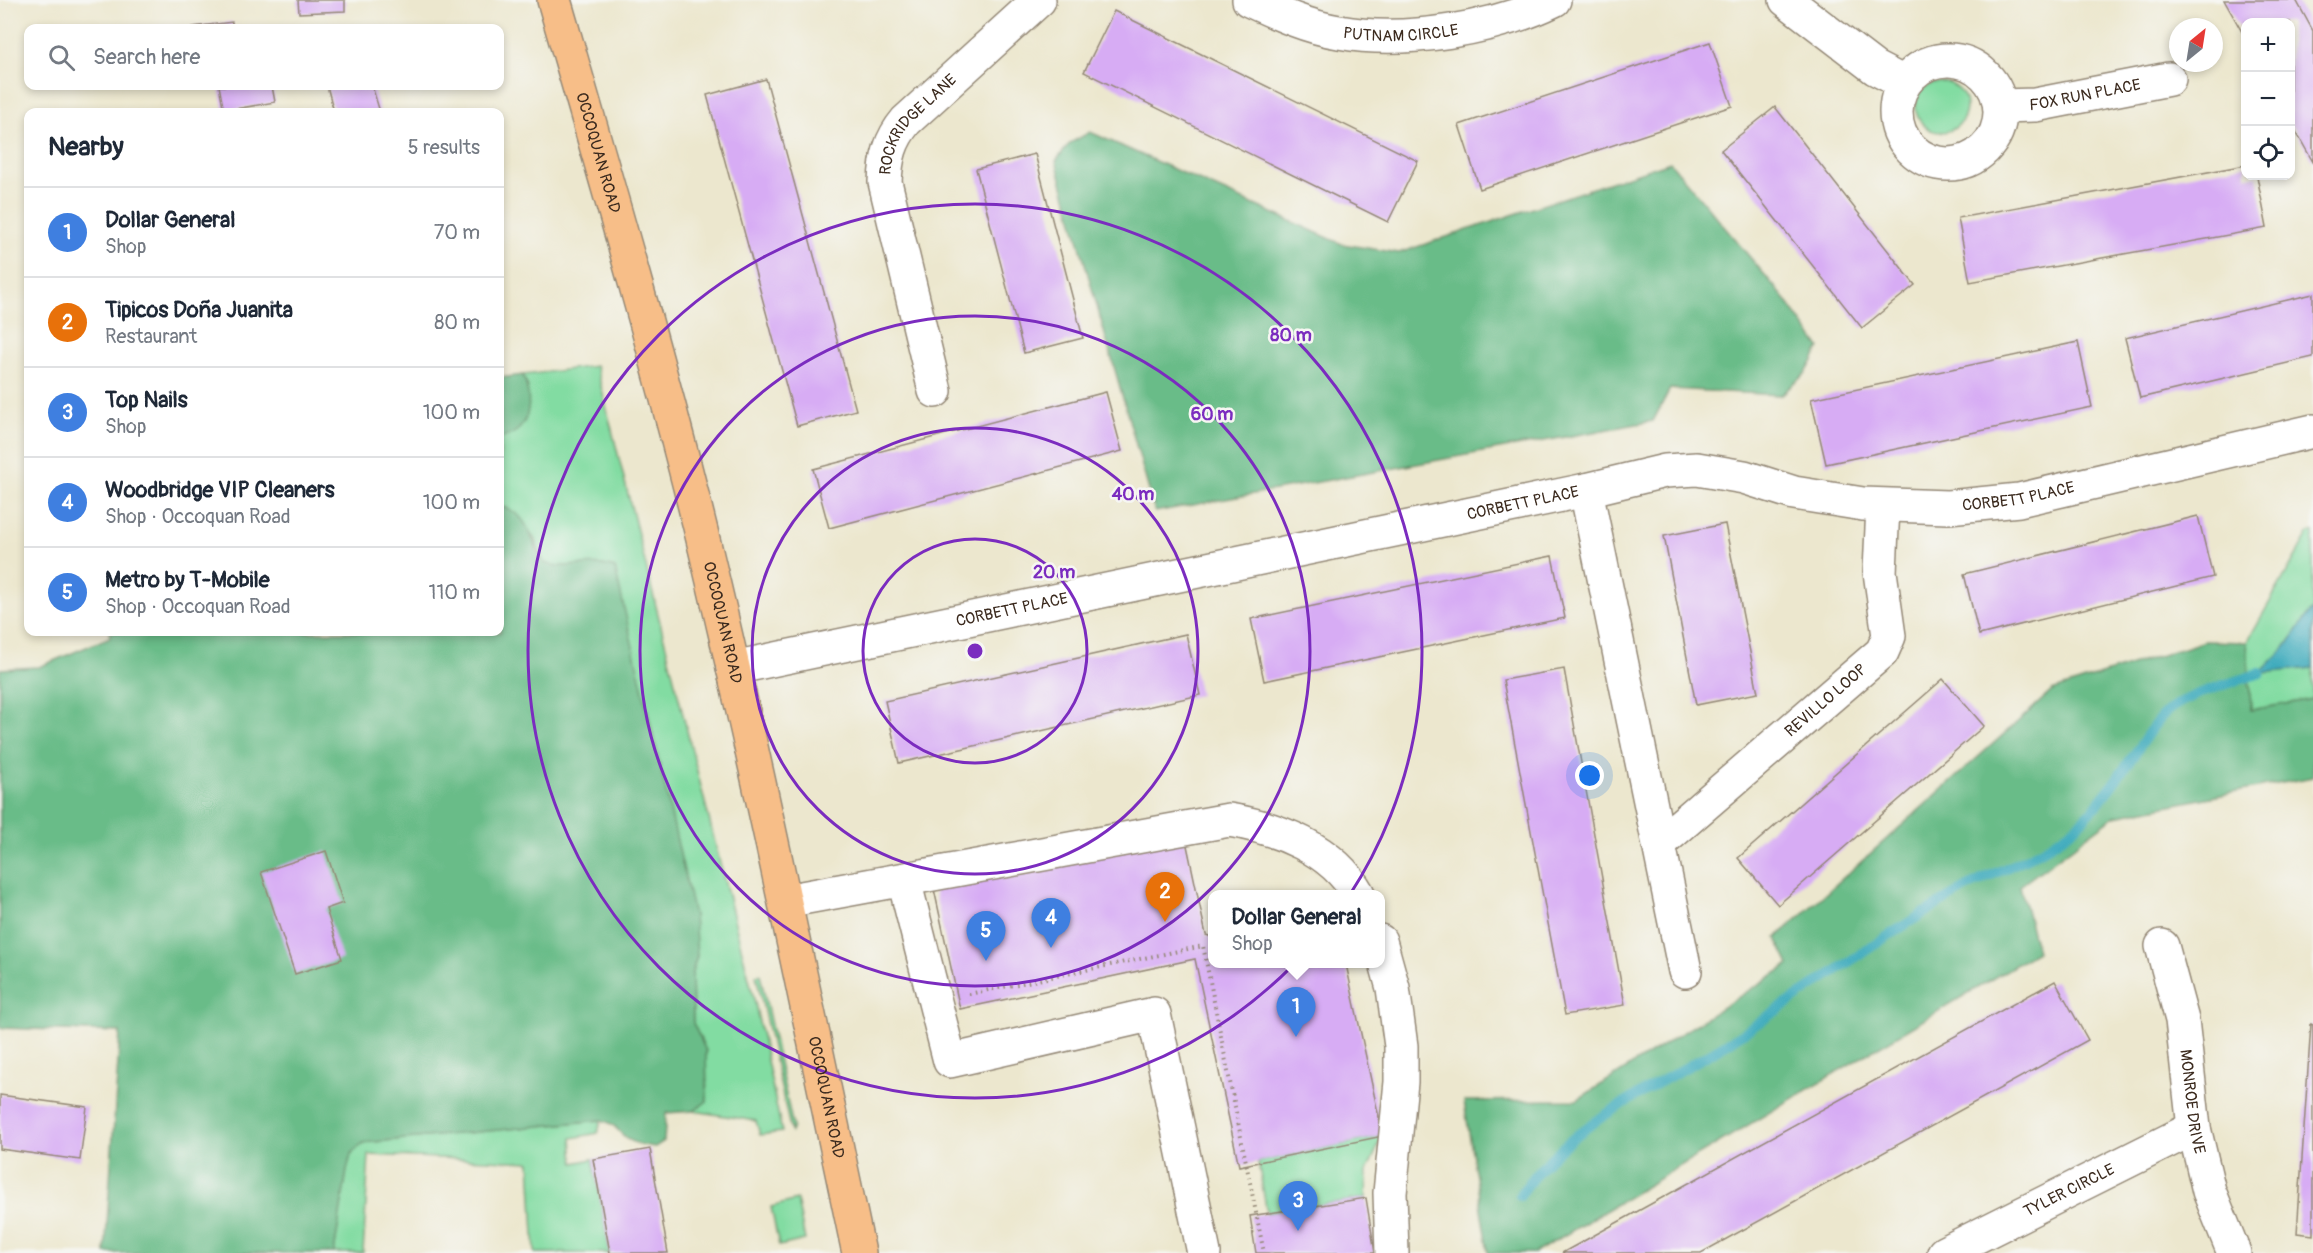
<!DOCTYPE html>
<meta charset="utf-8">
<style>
:root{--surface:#fff;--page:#f6f6f7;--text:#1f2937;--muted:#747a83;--line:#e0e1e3;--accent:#1a73e8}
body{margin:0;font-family:Pangolin,sans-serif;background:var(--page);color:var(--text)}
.controls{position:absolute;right:18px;top:18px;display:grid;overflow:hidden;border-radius:12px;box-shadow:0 3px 9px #0003}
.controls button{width:54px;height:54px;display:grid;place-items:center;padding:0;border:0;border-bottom:2px solid var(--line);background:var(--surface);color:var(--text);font:30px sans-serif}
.compass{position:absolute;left:2169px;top:18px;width:54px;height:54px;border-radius:50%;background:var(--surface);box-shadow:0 3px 9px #0003;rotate:30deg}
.you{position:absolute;left:1590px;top:776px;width:21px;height:21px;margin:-15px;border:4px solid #fff;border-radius:50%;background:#1a73e8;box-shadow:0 0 0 9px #1a73e833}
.badge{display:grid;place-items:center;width:39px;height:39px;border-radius:50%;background:var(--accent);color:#fff;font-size:20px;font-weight:700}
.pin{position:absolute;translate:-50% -50px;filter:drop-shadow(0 2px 3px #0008)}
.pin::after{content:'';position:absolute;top:32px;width:21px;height:18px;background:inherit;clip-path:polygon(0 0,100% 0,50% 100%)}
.popup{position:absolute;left:1208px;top:890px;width:177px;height:78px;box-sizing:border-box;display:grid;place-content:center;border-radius:12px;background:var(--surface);filter:drop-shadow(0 2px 4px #0005);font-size:20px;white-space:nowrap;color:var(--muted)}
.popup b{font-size:22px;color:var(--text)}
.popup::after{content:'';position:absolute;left:50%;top:100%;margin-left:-12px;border:12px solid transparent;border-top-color:var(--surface)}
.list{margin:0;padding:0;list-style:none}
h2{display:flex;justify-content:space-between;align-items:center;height:78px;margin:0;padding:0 24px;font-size:26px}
h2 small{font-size:20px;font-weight:400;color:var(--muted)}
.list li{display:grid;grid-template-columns:39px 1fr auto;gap:18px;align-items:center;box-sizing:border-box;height:90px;padding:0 24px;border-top:2px solid var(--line)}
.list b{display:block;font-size:22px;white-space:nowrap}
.list p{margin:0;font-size:20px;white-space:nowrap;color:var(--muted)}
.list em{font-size:20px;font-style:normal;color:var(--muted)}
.icon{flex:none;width:33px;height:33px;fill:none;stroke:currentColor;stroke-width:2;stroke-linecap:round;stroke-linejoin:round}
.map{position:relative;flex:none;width:2313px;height:1253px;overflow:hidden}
.search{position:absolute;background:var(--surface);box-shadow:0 3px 9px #0003;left:24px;top:24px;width:480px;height:66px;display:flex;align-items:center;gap:15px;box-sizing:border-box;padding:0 21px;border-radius:12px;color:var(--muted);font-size:22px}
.panel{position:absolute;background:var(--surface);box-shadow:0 3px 9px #0003;left:24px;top:108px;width:480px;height:528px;border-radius:12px}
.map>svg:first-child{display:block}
.green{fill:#82dca2;stroke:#5e8360;stroke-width:1.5}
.forest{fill:#69bc88;stroke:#527353;stroke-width:1.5}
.water{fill:#3facbd;stroke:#3d6b6e;stroke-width:1.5}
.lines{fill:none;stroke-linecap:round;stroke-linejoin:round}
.stream{stroke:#3facbd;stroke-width:10}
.building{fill:#d7acf4}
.minor-casing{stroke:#948876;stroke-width:36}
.major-casing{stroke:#948876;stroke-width:36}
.path{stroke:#948876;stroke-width:4;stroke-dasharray:1.5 4.5;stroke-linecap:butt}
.minor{stroke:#fff;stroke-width:33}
.major{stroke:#f7be88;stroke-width:33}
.ring{fill:none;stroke:#7b2cbf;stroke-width:3}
.labels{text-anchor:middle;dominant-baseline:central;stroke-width:5;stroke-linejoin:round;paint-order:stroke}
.street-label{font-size:16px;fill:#3b2a1e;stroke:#f6f6f2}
.centre{fill:#7b2cbf;stroke:#f6f6f2;stroke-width:3}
.ring-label{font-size:18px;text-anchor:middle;font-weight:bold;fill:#7b2cbf;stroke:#f6f6f2;stroke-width:5;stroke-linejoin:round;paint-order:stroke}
</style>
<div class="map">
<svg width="2313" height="1253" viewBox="0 0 2313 1253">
<rect width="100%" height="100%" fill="#f6f6f2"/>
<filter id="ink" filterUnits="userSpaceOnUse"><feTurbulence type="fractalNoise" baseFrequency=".0167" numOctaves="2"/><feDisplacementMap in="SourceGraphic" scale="12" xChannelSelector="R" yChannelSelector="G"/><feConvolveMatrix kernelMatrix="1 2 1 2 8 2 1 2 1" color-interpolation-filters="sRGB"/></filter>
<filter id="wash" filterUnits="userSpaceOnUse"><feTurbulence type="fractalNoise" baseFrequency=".008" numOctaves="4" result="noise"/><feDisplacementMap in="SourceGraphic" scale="24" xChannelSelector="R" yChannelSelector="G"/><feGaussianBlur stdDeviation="1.35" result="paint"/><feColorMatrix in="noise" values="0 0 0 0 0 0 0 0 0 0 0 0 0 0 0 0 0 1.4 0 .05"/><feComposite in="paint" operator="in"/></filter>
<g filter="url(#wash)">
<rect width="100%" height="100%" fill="#ece7ce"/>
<!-- green -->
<g class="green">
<circle cx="1941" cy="107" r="25"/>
<path d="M596 366 755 1003 782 1132 760 1135 756 1121 694 1111 707 1101 706 1051 693 1023 692 972 697 956 615 568C589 559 566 572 544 563L534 538 507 508 500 507V438L505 437 528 387 523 375Z"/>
<polygon points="2313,532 2313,699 2251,710 2247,642 2309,533"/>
<polygon points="760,974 793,1127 791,1132 756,975"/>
<polygon points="601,1120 598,1133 572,1138 574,1163 593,1159 610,1253 535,1253 530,1162 369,1155 363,1253 334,1253 347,1170 351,1154 363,1143"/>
<polygon points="1383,1136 1367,1171 1366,1198 1267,1213 1258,1162"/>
<polygon points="797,1200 805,1240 779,1246 771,1207"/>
</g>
<!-- forest -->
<g class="forest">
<polygon points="1090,132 1342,244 1399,253 1670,162 1785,299 1820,348 1806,373 1781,395 1670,389 1653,421 1155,512 1056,161 1070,143"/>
<path d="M523 375C533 400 532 432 500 438V378Z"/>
<path d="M500 507C530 511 530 542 544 563 566 571 589 559 615 568L694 915 697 956 692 972 693 1023 706 1051 707 1101 694 1111 666 1113 664 1141 655 1147C645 1146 633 1144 625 1137 616 1129 614 1123 601 1120L363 1143 351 1154 347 1170 334 1253H105L120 1032 0 1028V669L39 667 110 637 109 632H500Z"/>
<polygon points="2205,641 2247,642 2251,710 2313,699 2313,777 2115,816 2020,886 2037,952 1535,1253 1488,1253 1464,1101 1577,1100 1789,965 1776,938 2052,691"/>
</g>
<!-- water -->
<polygon class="water" points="2313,608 2313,668 2260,673 2285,648"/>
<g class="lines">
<!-- stream -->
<path class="stream" d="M1520 1196C1568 1120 1664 1085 1737 1037 1814 987 1887 933 1966 888 2000 869 2037 857 2068 833 2095 812 2116 780 2136 752 2145 738 2154 723 2166 712 2188 693 2233 683 2260 673"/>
</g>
<g id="blocks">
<!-- building -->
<g class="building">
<polygon points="298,0 345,0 345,11 299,13"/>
<polygon points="2224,0 2296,0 2313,31 2313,162 2290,121 2290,22 2246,22 2246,39"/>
<polygon points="1114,11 1418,161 1388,222 1084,72"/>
<polygon points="232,22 233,28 193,28 193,27"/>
<polygon points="1710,42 1732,106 1480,189 1459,125"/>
<polygon points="766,79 856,410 797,426 707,95"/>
<polygon points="219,86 272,86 275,102 224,111"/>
<polygon points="327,86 372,86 380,112 334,112"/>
<polygon points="1775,107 1915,285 1862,328 1721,150"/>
<polygon points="1035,154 1083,338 1024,353 976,169"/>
<polygon points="2246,165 2246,176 2257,176 2267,228 1970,282 1958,218"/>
<polygon points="2313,294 2313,357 2140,398 2125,338"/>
<polygon points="2078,342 2092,407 1826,464 1811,399"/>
<polygon points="1106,392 1122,451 829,528 813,469"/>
<polygon points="2198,516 2213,577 1979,635 1964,574"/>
<polygon points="1725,524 1758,693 1696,705 1664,536"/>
<polygon points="1552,556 1565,618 1264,681 1251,619"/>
<polygon points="1186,634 1200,695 899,763 885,701"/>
<polygon points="1564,669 1625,1005 1565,1015 1503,680"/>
<polygon points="1943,679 1984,726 1778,905 1738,858"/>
<polygon points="1185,836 1206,935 1212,937 1212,964 1346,964 1383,1136 1239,1166 1195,959 960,1009 934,889"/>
<polygon points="326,851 343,903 326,909 342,959 295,974 261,872"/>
<polygon points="2055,981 2088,1040 1701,1253 1562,1253"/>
<polygon points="2311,1024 2313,1025 2313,1235 2297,1233"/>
<polygon points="0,1095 87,1107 80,1160 0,1149"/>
<polygon points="650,1149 668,1253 610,1253 593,1159"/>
<polygon points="1366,1198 1375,1253 1256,1253 1250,1216"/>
</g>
</g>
</g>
<g filter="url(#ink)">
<use href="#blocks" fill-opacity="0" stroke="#948876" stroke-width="1.5"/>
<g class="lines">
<!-- minor casing -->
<g class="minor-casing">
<g id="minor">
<path id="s1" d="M1249 0C1279 14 1308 27 1339 32 1404 44 1495 29 1554 0"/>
<polyline points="1786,0 1875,68 1904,83"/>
<circle cx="1948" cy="112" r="52"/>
<path id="s2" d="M2000 106 2035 105 2169 79"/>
<path id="s3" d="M935 391 885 182C886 158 890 140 906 121L1039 0"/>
<polyline points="1586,490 1685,971"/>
<path id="s4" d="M733 668 1586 490 1665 471 1697 469 1744 477 1794 493 1863 504 1948 507 2019 500 2313 431"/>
<path id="s5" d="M1659 844 1882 652 1889 636 1880 572 1883 506"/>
<polyline points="904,880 950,1061 1154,1014 1204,1253"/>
<path d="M785 901 1229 820C1278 828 1333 849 1358 894"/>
<polyline points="1380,941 1393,988 1401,1046 1401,1082 1390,1193 1392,1253"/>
<path id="s6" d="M2162 946 2182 1020 2194 1128 2209 1191 2234 1253"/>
<path id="s7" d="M1944 1253 2194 1128"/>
</g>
</g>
<!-- major casing -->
<g class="major-casing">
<g id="major">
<path id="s8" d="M554 0C605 176 657 353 701 531 759 771 808 1012 859 1253"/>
</g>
</g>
<!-- path -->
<polyline class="path" points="969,994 1203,946 1264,1253"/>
<!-- minor -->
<use href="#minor" class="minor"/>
<!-- major -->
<use href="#major" class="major"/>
</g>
</g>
<!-- distance rings -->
<g class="ring">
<circle cx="975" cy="651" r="112"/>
<circle cx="975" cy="651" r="223"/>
<circle cx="975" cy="651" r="335"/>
<circle cx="975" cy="651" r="447"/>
</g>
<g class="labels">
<!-- street labels -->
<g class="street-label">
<text stroke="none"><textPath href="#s1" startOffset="158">PUTNAM CIRCLE</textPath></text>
<text stroke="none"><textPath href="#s2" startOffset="86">FOX RUN PLACE</textPath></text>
<text stroke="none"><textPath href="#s3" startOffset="284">ROCKRIDGE LANE</textPath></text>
<text stroke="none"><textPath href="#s8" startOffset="159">OCCOQUAN ROAD</textPath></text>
<text stroke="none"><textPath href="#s4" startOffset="1311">CORBETT PLACE</textPath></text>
<text stroke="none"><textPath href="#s4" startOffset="807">CORBETT PLACE</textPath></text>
<text stroke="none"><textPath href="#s4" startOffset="285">CORBETT PLACE</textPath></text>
<text stroke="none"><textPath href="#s8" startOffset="645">OCCOQUAN ROAD</textPath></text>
<text stroke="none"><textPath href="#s5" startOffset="220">REVILLO LOOP</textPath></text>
<text stroke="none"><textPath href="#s8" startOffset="1131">OCCOQUAN ROAD</textPath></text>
<text stroke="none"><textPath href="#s6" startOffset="159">MONROE DRIVE</textPath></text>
<text stroke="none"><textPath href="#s7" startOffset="140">TYLER CIRCLE</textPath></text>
</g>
</g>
<circle cx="975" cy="651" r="9" class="centre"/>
<g class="ring-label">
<text x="1291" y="341">80 m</text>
<text x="1212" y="420">60 m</text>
<text x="1133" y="500">40 m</text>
<text x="1054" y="578">20 m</text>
</g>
</svg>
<div class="controls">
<button>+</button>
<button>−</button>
<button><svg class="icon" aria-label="locate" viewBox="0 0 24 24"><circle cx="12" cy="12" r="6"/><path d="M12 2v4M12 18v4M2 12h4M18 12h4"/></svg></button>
</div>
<svg class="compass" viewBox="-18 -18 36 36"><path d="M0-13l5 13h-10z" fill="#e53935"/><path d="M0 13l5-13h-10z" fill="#747a83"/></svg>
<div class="you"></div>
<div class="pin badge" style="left:1296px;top:1037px;background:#3f7fe0">1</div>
<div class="popup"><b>Dollar General</b>Shop</div>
<div class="pin badge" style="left:1165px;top:922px;background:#e8710a">2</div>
<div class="pin badge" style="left:1298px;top:1231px;background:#3f7fe0">3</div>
<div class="pin badge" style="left:1051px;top:948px;background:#3f7fe0">4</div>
<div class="pin badge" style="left:986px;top:961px;background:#3f7fe0">5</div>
<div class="search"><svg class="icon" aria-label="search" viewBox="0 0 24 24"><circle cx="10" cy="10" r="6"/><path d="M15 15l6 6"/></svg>Search here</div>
<section class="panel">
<h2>Nearby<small>5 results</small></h2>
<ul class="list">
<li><span class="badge" style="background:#3f7fe0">1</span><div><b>Dollar General</b><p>Shop</p></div><em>70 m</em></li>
<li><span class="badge" style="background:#e8710a">2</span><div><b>Tipicos Doña Juanita</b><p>Restaurant</p></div><em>80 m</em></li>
<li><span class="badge" style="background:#3f7fe0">3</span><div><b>Top Nails</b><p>Shop</p></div><em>100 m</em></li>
<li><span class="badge" style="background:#3f7fe0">4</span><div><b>Woodbridge VIP Cleaners</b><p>Shop · Occoquan Road</p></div><em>100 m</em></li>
<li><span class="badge" style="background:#3f7fe0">5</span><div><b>Metro by T-Mobile</b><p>Shop · Occoquan Road</p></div><em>110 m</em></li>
</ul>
</section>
</div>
